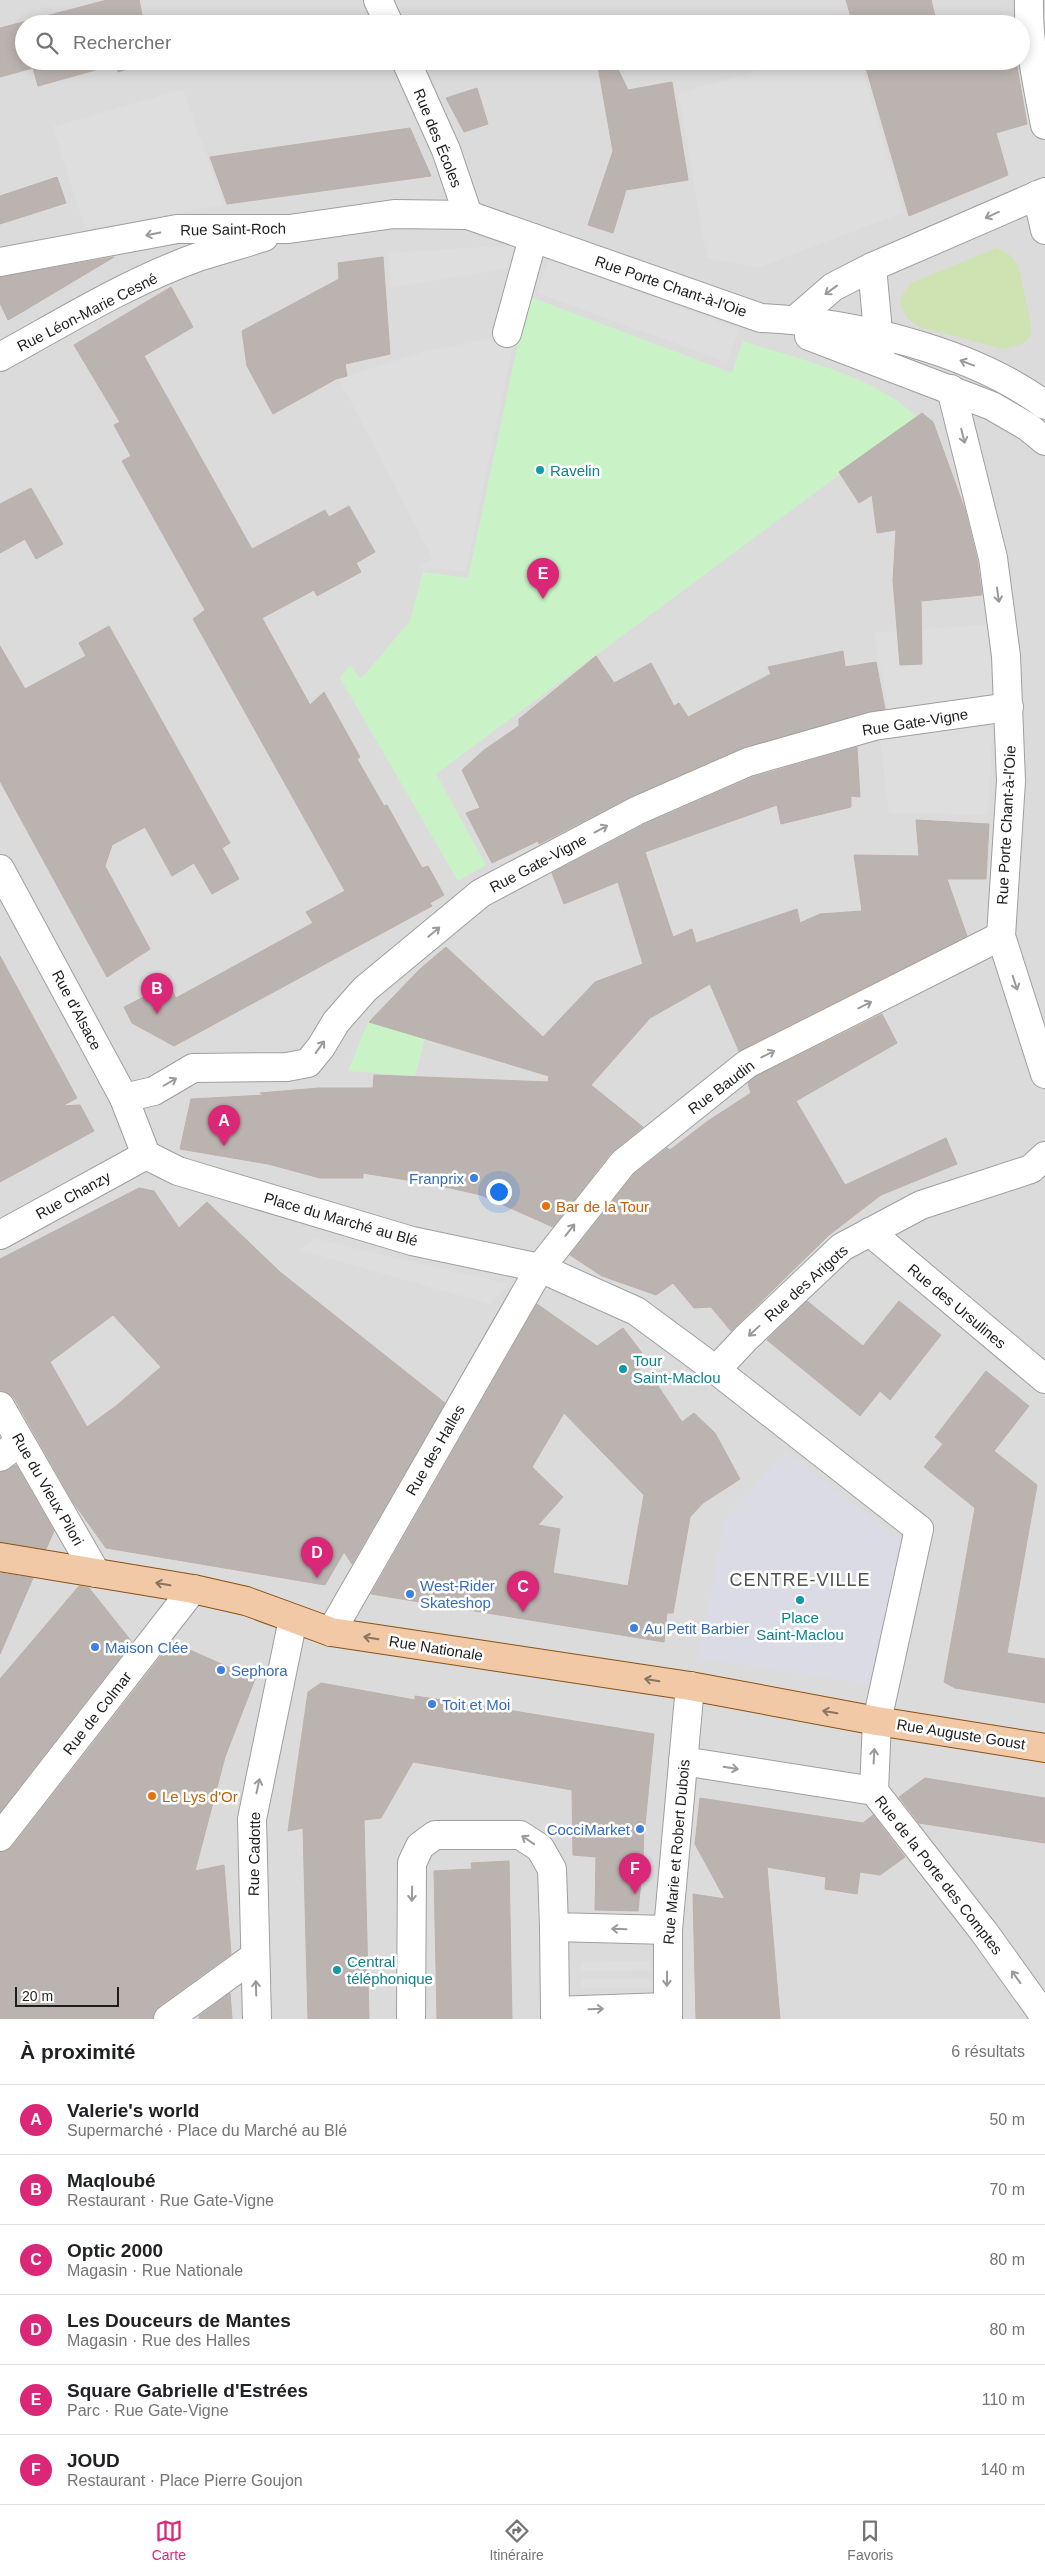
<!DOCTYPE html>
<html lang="fr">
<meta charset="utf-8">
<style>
:root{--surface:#fff;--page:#f6f6f6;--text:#202124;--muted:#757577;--line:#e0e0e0;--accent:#db2777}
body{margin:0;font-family:Helvetica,sans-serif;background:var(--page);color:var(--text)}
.scale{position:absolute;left:15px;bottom:12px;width:104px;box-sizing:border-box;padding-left:5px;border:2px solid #1e1e1e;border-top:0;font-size:14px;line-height:18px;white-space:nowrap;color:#1e1e1e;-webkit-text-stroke:4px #fff;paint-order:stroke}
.you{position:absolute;left:498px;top:1191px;width:18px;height:18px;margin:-12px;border:4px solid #fff;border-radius:50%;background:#1a73e8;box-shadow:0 0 0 8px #1a73e833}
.badge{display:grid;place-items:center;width:32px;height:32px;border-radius:50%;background:var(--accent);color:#fff;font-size:16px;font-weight:700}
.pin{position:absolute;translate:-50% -41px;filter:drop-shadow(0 1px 2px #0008)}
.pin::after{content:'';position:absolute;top:26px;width:18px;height:15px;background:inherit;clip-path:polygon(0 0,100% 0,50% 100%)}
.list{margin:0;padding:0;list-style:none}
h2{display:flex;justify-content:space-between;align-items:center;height:65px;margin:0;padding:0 20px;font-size:21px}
h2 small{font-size:16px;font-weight:400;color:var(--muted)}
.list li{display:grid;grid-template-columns:32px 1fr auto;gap:15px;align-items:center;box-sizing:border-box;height:70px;padding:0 20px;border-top:1px solid var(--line)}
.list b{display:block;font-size:19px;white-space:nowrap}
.list p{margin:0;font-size:16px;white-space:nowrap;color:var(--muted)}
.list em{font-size:16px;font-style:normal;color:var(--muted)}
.icon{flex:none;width:28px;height:28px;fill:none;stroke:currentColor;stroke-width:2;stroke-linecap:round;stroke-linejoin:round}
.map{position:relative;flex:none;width:1045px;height:2019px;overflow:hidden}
.search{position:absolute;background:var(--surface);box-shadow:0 2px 12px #0003;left:15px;right:15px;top:15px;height:55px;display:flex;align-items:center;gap:12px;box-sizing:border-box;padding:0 18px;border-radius:28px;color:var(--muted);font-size:19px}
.sheet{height:485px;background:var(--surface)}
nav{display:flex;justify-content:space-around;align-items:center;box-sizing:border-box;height:70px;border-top:1px solid var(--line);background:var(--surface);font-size:14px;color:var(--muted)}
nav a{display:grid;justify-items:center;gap:2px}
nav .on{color:var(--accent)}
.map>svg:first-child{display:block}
.residential{fill:#dcdbdb;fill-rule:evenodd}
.grass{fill:#cfe2b1}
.park{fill:#c9f3c7}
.parking{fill:#dedede}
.plaza{fill:#dadbe4}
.building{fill:#bbb3af;stroke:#beb0aa;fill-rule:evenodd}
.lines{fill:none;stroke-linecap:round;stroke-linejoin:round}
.minor-casing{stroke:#9f9f9f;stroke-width:30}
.major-casing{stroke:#885211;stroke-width:30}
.minor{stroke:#fff;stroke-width:28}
.major{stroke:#f1c9a7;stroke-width:28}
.oneway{stroke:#9a9a9a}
.oneway2{stroke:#887462}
.culture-dot{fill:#0f9aa8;stroke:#fff;stroke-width:2}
.shop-dot{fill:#3f7fe0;stroke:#fff;stroke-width:2}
.food-dot{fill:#e8710a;stroke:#fff;stroke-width:2}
.labels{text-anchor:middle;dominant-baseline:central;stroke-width:5;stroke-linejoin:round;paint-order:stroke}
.street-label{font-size:15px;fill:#1e1e1e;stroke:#fff}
.culture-label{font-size:15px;fill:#0d838f;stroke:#fff;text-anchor:start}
.shop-label{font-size:15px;fill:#366cbe;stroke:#fff;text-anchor:start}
.food-label{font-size:15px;fill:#c56008;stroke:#fff;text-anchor:start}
.quarter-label{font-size:18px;letter-spacing:1px;fill:#515151;stroke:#fff}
</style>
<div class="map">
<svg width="1045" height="2019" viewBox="0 0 1045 2019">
<rect width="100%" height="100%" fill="#eeeae6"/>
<!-- residential -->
<path class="residential" d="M0 0H1045V2019H0ZM24 24H1021V61H24Z"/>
<!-- grass -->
<polygon class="grass" points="996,248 1010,255 1018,265 1031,323 1031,335 1023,344 1003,349 920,327 906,317 900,304 901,297 911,283"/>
<!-- park -->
<g class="park">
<path d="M528 296 732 373 743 341C803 361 870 374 917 417L436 774 486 865 458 881 340 678 350 665 361 679 410 621 423 572 468 578Z"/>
<polygon points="369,1020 425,1038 415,1076 348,1071"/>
</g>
<!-- parking -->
<g class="parking">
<polygon points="790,61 860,61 904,212 760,267 707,258 678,94"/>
<polygon points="183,89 224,205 85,229 53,127"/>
<polygon points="517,245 512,268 391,288 388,253"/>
<polygon points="549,259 739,329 727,362 537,293"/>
<polygon points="490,339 514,340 466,571 419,567 433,559 339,379 422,352"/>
<polygon points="990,624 993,697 888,709 874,633"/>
<polygon points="993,720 988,815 889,813 880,738"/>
<polygon points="314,1238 386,1256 509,1284 490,1304 300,1250"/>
<polygon points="650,1961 651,1970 581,1971 581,1962"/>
<rect x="581" y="1979" width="70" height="9"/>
</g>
<!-- plaza -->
<polygon class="plaza" points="785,1451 901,1541 874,1685 699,1658 725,1520"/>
<!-- building -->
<g class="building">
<polygon points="107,0 139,0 144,24 24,24 24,61 151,62 118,72 117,64 38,86 33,68 0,77 0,28"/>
<polygon points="846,0 931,0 937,24 853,24"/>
<polygon points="597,61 614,61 628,90 672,82 688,180 626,190 613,233 588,225 613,151"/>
<polygon points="864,61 1016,61 1027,124 996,133 1008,175 909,216"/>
<polygon points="477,88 488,124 464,132 446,98"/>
<polygon points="410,128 431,176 227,204 210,157"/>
<polygon points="57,177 66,203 0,224 0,196"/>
<polygon points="114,257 22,312 8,320 0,303 0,277"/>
<polygon points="383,257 390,354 345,364 347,376 336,379 273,414 247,366 242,331 339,279 338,263"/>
<polygon points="171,287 193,327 144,356 252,549 325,510 329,517 349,506 375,552 356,563 361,572 317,596 314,590 262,618 310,705 324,692 360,757 357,759 384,806 387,805 422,868 428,866 444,895 430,903 432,906 174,1046 132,1023 124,1007 169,984 176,998 313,923 306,912 345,891 193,619 205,610 122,461 131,456 114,425 120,422 74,345"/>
<polygon points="922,413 933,422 965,510 977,559 982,595 921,601 922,664 900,665 893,580 896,530 877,533 872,495 859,503 839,472"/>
<polygon points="31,488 63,544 36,559 25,539 0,553 0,504"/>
<polygon points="109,626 230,843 222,848 239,879 212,894 194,863 172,876 145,827 112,845 105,866 150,949 107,977 0,781 0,646 25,689 86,656 79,643"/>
<polygon points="843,651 845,667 876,662 885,709 742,748 630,797 539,844 538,841 492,863 466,813 480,808 462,770 484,750 519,726 519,719 596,656 614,683 651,663 674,706 679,703 688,717 771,674 768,667"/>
<polygon points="857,747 860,797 851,796 851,807 781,824 777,805 645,852 673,937 692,929 696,943 797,909 800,923 820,914 862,911 854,855 919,856 916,820 989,824 986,879 947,879 967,936 739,1051 710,984 650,1018 591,1085 643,1127 611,1153 553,1227 481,1195 432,1184 363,1173 363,1178 320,1178 268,1164 180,1149 191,1099 265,1095 260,1093 319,1088 373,1088 374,1075 548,1082 549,1076 369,1022 420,969 446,947 543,1037 595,982 643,964 618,882 564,904 552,873 643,825 753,777"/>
<polygon points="0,956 77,1098 62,1106 80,1105 94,1131 0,1182"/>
<polygon points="882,1014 897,1043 796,1101 845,1185 946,1138 957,1164 881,1195 829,1235 731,1331 711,1307 694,1308 673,1283 656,1295 602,1276 570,1255 634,1174 667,1148 670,1150 708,1121 751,1093 748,1083 755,1077"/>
<path d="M139 1188 154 1191 179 1228 207 1202 280 1272 445 1403 352 1564 344 1552 325 1585 106 1548 73 1502 14 1398 7 1392 0 1390V1259ZM113 1315 161 1367 116 1406 87 1427 50 1362Z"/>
<polygon points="807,1301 863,1346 899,1301 941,1335 890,1400 880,1391 860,1416 767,1340"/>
<path d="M537 1304 597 1346 623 1328 642 1353 638 1375 659 1377 658 1386 682 1422 694 1413 715 1433 740 1479 703 1503 690 1517 673 1613H667L664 1642 371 1594ZM564 1413 644 1495 628 1586 553 1573 560 1529 538 1525 563 1497 532 1467Z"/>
<polygon points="986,1371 1029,1406 994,1451 1037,1485 1007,1653 1045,1659 1045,1703 955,1688 944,1682 975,1508 924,1467 943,1444 935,1437"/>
<polygon points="16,1465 54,1531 46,1549 0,1542 0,1472"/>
<polygon points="0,1573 33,1578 0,1654"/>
<polygon points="79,1586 89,1588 132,1642 0,1812 0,1679"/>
<polygon points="172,1642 255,1679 225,1757 195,1871 224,1865 231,1954 159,2006 153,2019 0,2019 0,1852 12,1847"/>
<polygon points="321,1683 415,1700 415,1696 483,1706 654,1734 645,1825 644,1825 643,1860 638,1911 595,1910 596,1857 573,1855 572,1790 413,1762 381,1818 364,1820 369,2019 308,2019 303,1828 288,1831 308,1692"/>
<polygon points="925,1778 1045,1798 1045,1843 919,1823 899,1797"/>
<polygon points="700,1798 863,1823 873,1815 905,1857 880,1875 860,1872 857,1894 825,1889 826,1877 767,1867 780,2019 696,2019 693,1894 725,1899 695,1844"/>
<polygon points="509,1861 512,2019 437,2019 434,1871 472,1869 471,1863"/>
<polygon points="230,1993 232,2019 200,2019 199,2016"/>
</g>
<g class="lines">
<!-- minor casing -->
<g class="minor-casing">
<g id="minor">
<polyline points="378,0 389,24"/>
<path d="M1029 0C1028 43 1037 83 1045 125"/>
<polyline points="406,61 446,150 468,215"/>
<polyline points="1037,195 1045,230"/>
<path d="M0 262 177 229H289L394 214 468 215 761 318C852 322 971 350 1045 405"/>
<polyline points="872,267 880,353"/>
<polyline points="795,320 833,287 872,267 1045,192"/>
<polyline points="507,333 533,238"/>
<polyline points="809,336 992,406 1028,427 1045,441"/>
<path d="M0 357C64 322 128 282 198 257 220 250 242 244 264 237"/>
<polyline points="951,389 993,558 1006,656 1011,781 1001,936 1045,1074"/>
<polyline points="0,869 124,1098 146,1155"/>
<polyline points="124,1098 154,1091 193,1068 287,1067 308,1063 321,1047 336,1022 365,989 481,893 636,811 748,762 874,726 1009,707"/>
<polyline points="146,1155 178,1171 412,1241 540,1268 636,1311 716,1370 919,1529 877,1721 874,1791 984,1932 1045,2017"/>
<polyline points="870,1232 1045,1379"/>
<polyline points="0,1235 146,1155"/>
<polyline points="716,1370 746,1338 842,1247 921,1205 1031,1169 1045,1156"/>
<polyline points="0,1406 96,1573"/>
<polyline points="0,1457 20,1442"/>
<polyline points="331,1632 540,1268 623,1163 747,1064 1001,936"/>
<polyline points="683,1761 874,1791"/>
<polyline points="0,1837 193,1589"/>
<polyline points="554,1927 555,2011"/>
<polyline points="168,2019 255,1956"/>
<polyline points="257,2019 252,1819 293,1619"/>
<polyline points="411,2019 412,1863 420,1846 435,1835 520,1835 540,1848 552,1869 554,1927 668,1930"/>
<polyline points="555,2019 555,2011 666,2007"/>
<polyline points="668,2019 668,1930 690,1686"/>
</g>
</g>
<!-- major casing -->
<g class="major-casing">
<polyline id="major" points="0,1557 193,1589 246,1601 331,1632 690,1686 877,1721 1045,1748"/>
</g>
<!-- minor -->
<use href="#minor" class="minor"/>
<!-- major -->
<use href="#major" class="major"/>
</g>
<!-- one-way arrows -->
<defs><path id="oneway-shaft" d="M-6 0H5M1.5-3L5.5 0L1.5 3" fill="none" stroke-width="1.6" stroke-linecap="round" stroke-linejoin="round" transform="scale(1.25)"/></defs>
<g class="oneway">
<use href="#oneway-shaft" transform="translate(992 215) rotate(156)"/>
<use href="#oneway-shaft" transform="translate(153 234) rotate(169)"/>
<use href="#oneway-shaft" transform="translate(831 290) rotate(144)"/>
<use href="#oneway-shaft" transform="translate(967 363) rotate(-159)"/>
<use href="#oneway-shaft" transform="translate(963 436) rotate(76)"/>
<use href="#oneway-shaft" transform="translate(998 595) rotate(82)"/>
<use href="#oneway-shaft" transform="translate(601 829) rotate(-28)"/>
<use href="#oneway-shaft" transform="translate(434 932) rotate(-40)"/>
<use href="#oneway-shaft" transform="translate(1015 983) rotate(72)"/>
<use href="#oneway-shaft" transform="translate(865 1005) rotate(-27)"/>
<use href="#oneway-shaft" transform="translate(320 1047) rotate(-54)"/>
<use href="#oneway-shaft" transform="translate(768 1054) rotate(-27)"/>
<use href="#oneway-shaft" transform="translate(170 1082) rotate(-30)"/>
<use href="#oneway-shaft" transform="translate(570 1230) rotate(-52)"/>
<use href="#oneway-shaft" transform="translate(754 1331) rotate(137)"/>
<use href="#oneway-shaft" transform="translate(874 1756) rotate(-87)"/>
<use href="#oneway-shaft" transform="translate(731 1768) rotate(9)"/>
<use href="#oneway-shaft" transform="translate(258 1786) rotate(-78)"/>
<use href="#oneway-shaft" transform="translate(528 1840) rotate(-146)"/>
<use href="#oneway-shaft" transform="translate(412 1894) rotate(91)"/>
<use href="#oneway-shaft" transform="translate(619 1929) rotate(-178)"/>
<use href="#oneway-shaft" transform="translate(1016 1977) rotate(-126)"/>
<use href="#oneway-shaft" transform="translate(667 1979) rotate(91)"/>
<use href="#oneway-shaft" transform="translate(256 1988) rotate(-92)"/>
<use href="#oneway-shaft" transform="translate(596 2009) rotate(-2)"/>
</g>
<g class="oneway2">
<use href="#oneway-shaft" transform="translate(163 1584) rotate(-170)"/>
<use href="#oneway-shaft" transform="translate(371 1638) rotate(-171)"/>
<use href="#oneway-shaft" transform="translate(652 1680) rotate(-171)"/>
<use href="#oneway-shaft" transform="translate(830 1712) rotate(-170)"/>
</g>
<!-- markers -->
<g class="culture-dot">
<circle cx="540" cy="470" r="5"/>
<circle cx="623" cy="1369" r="5"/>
<circle cx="800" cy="1600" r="5"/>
<circle cx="337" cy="1970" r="5"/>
</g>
<g class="shop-dot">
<circle cx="474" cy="1178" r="5"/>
<circle cx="410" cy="1594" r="5"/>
<circle cx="634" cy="1628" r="5"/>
<circle cx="95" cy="1647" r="5"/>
<circle cx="221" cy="1670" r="5"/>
<circle cx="432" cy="1704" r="5"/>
<circle cx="640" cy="1829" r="5"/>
</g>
<g class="food-dot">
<circle cx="546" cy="1206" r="5"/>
<circle cx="152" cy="1796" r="5"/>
</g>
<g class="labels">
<!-- street labels -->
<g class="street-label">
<text transform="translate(438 138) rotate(68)">Rue des Écoles</text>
<text transform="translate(233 229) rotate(-1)">Rue Saint-Roch</text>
<text transform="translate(671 286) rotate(19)">Rue Porte Chant-à-l'Oie</text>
<text transform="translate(87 312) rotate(-27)">Rue Léon-Marie Cesné</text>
<text transform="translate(915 722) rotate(-9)">Rue Gate-Vigne</text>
<text transform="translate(1006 825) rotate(-87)">Rue Porte Chant-à-l'Oie</text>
<text transform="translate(538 863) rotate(-28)">Rue Gate-Vigne</text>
<text transform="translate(77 1010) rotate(62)">Rue d'Alsace</text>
<text transform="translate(721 1087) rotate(-37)">Rue Baudin</text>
<text transform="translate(73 1195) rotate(-29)">Rue Chanzy</text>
<text transform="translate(341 1219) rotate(16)">Place du Marché au Blé</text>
<text transform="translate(806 1283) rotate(-42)">Rue des Arigots</text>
<text transform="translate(957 1306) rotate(40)">Rue des Ursulines</text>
<text transform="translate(435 1450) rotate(-60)">Rue des Halles</text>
<text transform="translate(48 1489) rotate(60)">Rue du Vieux Pilori</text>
<text transform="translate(436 1648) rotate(9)">Rue Nationale</text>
<text transform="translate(97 1713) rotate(-52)">Rue de Colmar</text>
<text transform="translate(961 1734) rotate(9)">Rue Auguste Goust</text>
<text transform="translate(676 1852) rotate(-85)">Rue Marie et Robert Dubois</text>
<text transform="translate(254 1854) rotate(-89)">Rue Cadotte</text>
<text transform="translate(939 1875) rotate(52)">Rue de la Porte des Comptes</text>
</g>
<!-- culture labels -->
<g class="culture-label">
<text x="550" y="470">Ravelin</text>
<text x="633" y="1360">Tour<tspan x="633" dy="17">Saint-Maclou</tspan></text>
<text x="800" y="1617" text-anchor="middle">Place<tspan x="800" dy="17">Saint-Maclou</tspan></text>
<text x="347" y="1961">Central<tspan x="347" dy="17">téléphonique</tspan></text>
</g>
<!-- shop labels -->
<g class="shop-label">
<text x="464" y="1178" text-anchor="end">Franprix</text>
<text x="420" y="1585">West-Rider<tspan x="420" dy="17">Skateshop</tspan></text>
<text x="644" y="1628">Au Petit Barbier</text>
<text x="105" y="1647">Maison Clée</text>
<text x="231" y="1670">Sephora</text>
<text x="442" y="1704">Toit et Moi</text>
<text x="630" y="1829" text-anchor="end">CocciMarket</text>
</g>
<!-- food labels -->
<g class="food-label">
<text x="556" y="1206">Bar de la Tour</text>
<text x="162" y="1796">Le Lys d'Or</text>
</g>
<!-- quarter labels -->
<g class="quarter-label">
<text x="800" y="1580">CENTRE-VILLE</text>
</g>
</g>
</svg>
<div class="scale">20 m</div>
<div class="you"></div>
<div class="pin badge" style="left:224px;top:1146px">A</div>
<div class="pin badge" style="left:157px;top:1014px">B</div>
<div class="pin badge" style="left:523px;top:1612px">C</div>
<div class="pin badge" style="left:317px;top:1578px">D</div>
<div class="pin badge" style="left:543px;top:599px">E</div>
<div class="pin badge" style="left:635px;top:1894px">F</div>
<div class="search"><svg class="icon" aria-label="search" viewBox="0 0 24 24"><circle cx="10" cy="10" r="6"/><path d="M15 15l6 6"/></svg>Rechercher</div>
</div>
<section class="sheet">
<h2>À proximité<small>6 résultats</small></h2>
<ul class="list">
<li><span class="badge">A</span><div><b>Valerie's world</b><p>Supermarché · Place du Marché au Blé</p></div><em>50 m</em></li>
<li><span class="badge">B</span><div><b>Maqloubé</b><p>Restaurant · Rue Gate-Vigne</p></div><em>70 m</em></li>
<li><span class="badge">C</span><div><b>Optic 2000</b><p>Magasin · Rue Nationale</p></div><em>80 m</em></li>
<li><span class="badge">D</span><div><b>Les Douceurs de Mantes</b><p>Magasin · Rue des Halles</p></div><em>80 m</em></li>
<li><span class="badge">E</span><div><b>Square Gabrielle d'Estrées</b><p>Parc · Rue Gate-Vigne</p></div><em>110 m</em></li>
<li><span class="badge">F</span><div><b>JOUD</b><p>Restaurant · Place Pierre Goujon</p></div><em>140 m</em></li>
</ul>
</section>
<nav>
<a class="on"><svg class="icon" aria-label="map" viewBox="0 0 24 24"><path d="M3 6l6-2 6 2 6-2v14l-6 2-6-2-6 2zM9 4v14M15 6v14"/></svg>Carte</a>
<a><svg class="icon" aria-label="directions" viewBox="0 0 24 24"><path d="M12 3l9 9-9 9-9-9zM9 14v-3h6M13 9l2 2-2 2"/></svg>Itinéraire</a>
<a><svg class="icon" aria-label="saved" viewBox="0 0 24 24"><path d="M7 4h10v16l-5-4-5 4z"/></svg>Favoris</a>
</nav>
